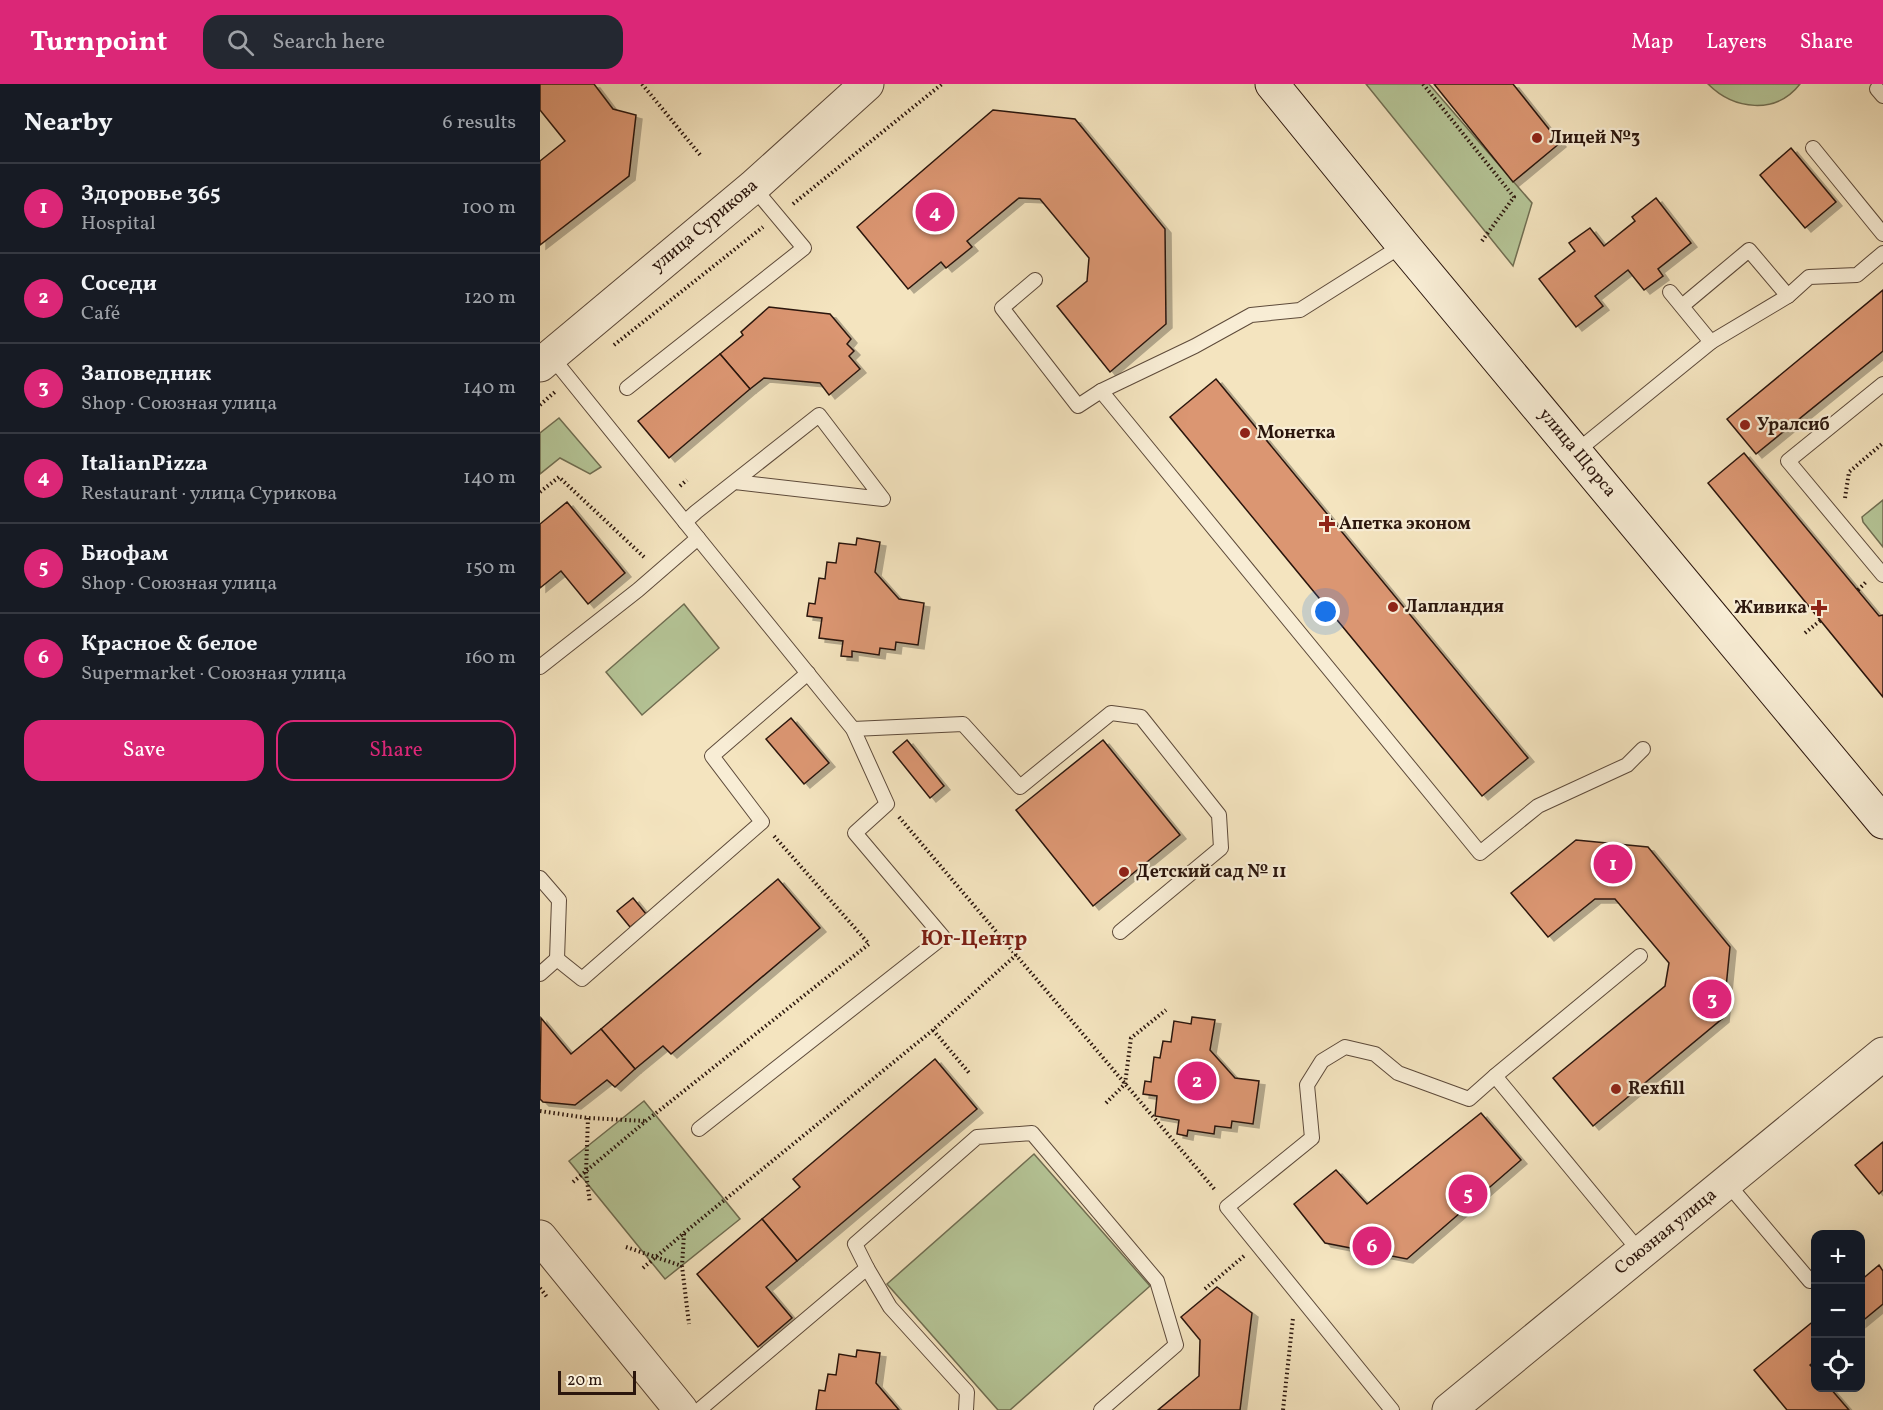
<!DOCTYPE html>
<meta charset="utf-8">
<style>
:root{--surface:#171b24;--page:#242831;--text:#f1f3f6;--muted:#9ea1a6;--line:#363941;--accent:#db2777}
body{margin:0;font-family:Vollkorn,serif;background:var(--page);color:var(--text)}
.controls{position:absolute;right:18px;bottom:18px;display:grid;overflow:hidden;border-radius:12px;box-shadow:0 6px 24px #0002}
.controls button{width:54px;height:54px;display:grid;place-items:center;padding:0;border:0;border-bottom:2px solid var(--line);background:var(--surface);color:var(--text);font:30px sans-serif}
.scale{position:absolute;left:18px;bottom:15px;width:78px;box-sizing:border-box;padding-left:6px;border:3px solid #2b160d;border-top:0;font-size:16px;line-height:21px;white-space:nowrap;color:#2b160d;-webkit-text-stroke:4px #f8edd5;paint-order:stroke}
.you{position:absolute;left:786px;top:528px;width:21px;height:21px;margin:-15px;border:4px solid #fff;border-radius:50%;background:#1a73e8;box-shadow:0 0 0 9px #1a73e833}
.badge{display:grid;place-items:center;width:39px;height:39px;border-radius:50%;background:var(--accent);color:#fff;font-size:20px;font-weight:700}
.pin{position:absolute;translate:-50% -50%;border:3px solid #fff;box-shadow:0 2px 6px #0006}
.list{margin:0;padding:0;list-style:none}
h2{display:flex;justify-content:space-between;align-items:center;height:78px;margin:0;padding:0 24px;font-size:26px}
h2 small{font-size:20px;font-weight:400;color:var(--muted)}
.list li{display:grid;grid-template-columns:39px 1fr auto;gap:18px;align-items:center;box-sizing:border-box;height:90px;padding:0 24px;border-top:2px solid var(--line)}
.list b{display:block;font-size:22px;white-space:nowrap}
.list p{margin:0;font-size:20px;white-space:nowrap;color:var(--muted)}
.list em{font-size:20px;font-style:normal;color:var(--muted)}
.actions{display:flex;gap:12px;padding:18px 24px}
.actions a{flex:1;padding:14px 0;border:2px solid var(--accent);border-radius:18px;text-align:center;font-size:21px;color:var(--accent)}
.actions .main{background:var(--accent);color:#fff}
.icon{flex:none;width:33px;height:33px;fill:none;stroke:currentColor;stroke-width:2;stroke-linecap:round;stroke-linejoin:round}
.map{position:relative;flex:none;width:1343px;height:1326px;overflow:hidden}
header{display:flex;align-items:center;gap:36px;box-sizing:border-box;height:84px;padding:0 30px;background:var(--accent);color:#fff}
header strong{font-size:28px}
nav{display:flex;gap:33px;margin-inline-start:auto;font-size:21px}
.search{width:420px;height:54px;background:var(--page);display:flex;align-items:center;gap:15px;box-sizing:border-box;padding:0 21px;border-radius:18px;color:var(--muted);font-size:22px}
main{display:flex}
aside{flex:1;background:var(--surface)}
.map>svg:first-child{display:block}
.green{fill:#b5c597;stroke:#706e52;stroke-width:1.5}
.building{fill:#db9672;stroke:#2b160d;stroke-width:1.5;filter:url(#shadow)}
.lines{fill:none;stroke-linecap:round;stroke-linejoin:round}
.service-casing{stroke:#5d4a3a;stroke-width:16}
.tertiary-casing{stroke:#5d4a3a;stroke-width:35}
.secondary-casing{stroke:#2b160d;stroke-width:35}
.path{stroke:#2b160d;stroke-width:4;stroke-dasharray:1.5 3;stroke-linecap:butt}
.service{stroke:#f8edd5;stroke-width:14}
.tertiary{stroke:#f8edd5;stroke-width:33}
.secondary{stroke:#f8edd5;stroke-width:33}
.poi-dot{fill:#8f2418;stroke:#f8edd5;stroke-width:2}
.labels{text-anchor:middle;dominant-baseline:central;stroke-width:4.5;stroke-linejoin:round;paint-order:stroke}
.poi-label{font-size:18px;font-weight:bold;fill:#2b160d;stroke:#f8edd5;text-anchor:start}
.street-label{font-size:18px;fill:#2b160d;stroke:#f8edd5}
.quarter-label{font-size:21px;font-weight:bold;fill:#7a1f14;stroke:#f8edd5}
</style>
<header>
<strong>Turnpoint</strong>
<div class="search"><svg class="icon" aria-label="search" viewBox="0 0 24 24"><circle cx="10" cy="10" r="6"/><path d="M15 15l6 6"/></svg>Search here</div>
<nav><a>Map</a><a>Layers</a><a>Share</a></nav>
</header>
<main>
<aside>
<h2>Nearby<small>6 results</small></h2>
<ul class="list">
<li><span class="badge">1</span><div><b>Здоровье 365</b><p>Hospital</p></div><em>100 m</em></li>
<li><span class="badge">2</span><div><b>Соседи</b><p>Café</p></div><em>120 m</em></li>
<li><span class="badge">3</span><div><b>Заповедник</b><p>Shop · Союзная улица</p></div><em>140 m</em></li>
<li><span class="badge">4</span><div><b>ItalianPizza</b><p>Restaurant · улица Сурикова</p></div><em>140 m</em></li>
<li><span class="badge">5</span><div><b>Биофам</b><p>Shop · Союзная улица</p></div><em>150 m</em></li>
<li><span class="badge">6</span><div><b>Красное &amp; белое</b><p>Supermarket · Союзная улица</p></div><em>160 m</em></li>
</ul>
<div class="actions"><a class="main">Save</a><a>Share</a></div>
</aside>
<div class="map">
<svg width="1343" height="1326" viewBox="0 0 1343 1326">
<defs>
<filter id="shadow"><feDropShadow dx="6" dy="4" stdDeviation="0" flood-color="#0004"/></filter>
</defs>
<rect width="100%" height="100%" fill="#f4e4bf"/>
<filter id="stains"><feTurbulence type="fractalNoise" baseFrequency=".00333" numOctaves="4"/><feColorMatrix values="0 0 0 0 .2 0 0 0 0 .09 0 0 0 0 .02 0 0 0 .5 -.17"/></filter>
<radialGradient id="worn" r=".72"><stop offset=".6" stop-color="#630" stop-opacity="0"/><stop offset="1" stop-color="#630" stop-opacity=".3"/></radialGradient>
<!-- green -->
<g class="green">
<polygon points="826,0 889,0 992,119 973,182"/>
<path d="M1168 0H1260C1236 31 1194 26 1168 0Z"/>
<polygon points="19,334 61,383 50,390 20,374 0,390 0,349"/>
<polygon points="1343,416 1343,463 1323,438 1322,433"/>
<polygon points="144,520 179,564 102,631 66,588"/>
<polygon points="104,1017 200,1135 125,1195 29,1077"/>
<polygon points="494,1070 610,1202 470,1326 458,1326 347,1200"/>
</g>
<!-- building -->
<g class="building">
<polygon points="0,0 54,0 73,25 96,31 89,92 0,161 0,77 25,57 0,26"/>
<polygon points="894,0 973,0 1020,59 973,98"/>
<polygon points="453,26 535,35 625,145 626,240 570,288 517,222 547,197 549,174 500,115 479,114 427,157 432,163 406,184 401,178 368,205 317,143"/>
<polygon points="1251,64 1296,118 1265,144 1220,91"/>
<polygon points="1116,114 1151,159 1118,185 1123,192 1104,206 1088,186 1055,212 1063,222 1036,243 999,195 1035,167 1029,159 1050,144 1064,162 1095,137 1092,133"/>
<polygon points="1343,206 1343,267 1216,370 1187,335"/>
<polygon points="229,223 290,230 311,255 307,260 314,267 309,272 320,285 289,311 280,299 224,294 210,305 180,270 203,251 201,248"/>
<polygon points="180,270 210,305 129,374 98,337"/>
<polygon points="676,295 988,674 942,712 630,333"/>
<polygon points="1204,369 1339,532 1343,531 1343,613 1168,399"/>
<polygon points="27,418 85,489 48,520 21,487 0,504 0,440"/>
<polygon points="317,454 340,458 335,488 359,515 384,519 378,561 356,558 355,566 340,564 339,571 312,567 312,573 301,572 303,557 279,554 282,534 267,532 269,519 275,520 279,494 285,495 287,478 296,479 299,459 316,461"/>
<polygon points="251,634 289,679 264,700 226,655"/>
<polygon points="367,656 404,702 390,714 353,668"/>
<polygon points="563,656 640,751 553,822 476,726"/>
<polygon points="1036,756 1108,763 1190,863 1183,934 1053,1042 1013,994 1125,902 1129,879 1075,815 1055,815 1008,853 971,809"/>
<polygon points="238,795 280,844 131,970 123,962 95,985 61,945"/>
<polygon points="93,814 106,830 90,843 77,827"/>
<polygon points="652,933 675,936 670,966 695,994 719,997 713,1040 692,1037 691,1044 675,1042 674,1050 648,1046 647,1052 637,1050 639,1036 615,1032 617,1012 603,1010 605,997 611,998 614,973 620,974 623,957 631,958 634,937 651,940"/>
<polygon points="1,934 31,970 61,945 95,985 75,1003 67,996 35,1021 3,1018 0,1015"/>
<polygon points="395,975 437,1025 257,1177 222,1135 260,1103 253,1095"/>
<polygon points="941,1029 981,1076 867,1175 785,1159 754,1120 796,1086 827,1120"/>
<polygon points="1343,1058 1343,1106 1339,1110 1315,1081"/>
<polygon points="222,1135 257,1177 226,1203 252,1234 218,1263 157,1190"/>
<polygon points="1339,1181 1343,1187 1343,1220 1320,1239 1320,1197"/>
<polygon points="677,1203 712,1229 700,1326 618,1326 659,1292 660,1256 641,1233"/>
<polygon points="1276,1235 1276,1276 1270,1281 1276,1287 1276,1304 1290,1304 1309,1326 1247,1326 1214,1286"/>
<polygon points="317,1266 340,1269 336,1299 359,1326 276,1326 279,1306 285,1307 288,1290 296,1291 299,1270 316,1273"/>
</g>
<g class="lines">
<!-- service casing -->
<g class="service-casing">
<g id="service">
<polyline points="1337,5 1343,12"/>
<polyline points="1273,64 1343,150"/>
<polyline points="863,161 760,226 711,231 655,262 561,307 940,769 998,722 1087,681 1103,665"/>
<polyline points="495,196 462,224 538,322 561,307"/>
<polyline points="1142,222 1209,166 1248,212"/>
<polyline points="1171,258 1248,212 1269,193 1317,191 1343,169"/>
<polyline points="1343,300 1248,377 1343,491"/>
<polyline points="87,304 264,164 213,103"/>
<polyline points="1037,367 1171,258 1130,208"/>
<polyline points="145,438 156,428 279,331 343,415 195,398"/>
<polyline points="158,454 313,645 347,720 315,749 403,853 159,1045"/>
<polyline points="0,583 98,506 158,454 11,272"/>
<polyline points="313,645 423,640 480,703 571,629 601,633 679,731 681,764 580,848"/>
<polyline points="0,794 19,816 17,875"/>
<polyline points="1100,872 955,992 1101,1169"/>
<polyline points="0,890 17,875 42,895 222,738 172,672 268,589"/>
<polyline points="1187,1099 1270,1197"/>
<polyline points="327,1184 315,1160 437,1053 492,1049 617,1197 636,1261 561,1326"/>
<polyline points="159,1326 327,1184 350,1223 427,1308 426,1326"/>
<polyline points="852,1326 687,1123 772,1054 767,1001 782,977 805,963 835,970 858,989 929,1015 955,992"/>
</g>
</g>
<!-- tertiary casing -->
<g class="tertiary-casing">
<g id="tertiary">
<polyline points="0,281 213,103 327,0"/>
<polyline points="0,1153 141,1326"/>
<polyline points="909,1326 1343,970"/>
</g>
</g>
<!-- secondary casing -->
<g class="secondary-casing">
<polyline id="secondary" points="732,0 863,161 1343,738"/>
</g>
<!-- path -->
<g class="path">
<polyline points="102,0 161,72"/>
<polyline points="883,0 974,113 942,157"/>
<polyline points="253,120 402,0"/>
<polyline points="74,261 223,143"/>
<polyline points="0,321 16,307"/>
<polyline points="140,402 147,396"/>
<polyline points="0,408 19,393 104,473"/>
<polyline points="1305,414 1309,388 1343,359"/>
<polyline points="1318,506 1326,498"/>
<polyline points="1265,549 1281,536"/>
<polyline points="359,733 676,1107"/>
<polyline points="393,946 430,990"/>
<polyline points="566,1019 585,1000 591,954 626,926"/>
<polyline points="0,1027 48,1034 106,1037"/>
<polyline points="48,1034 46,1089 50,1119"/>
<polyline points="33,1098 106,1037 329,860 234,752"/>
<polyline points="144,1150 142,1182 149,1240"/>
<polyline points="86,1163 142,1182"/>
<polyline points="103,1184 144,1149 393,946 476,871"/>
<polyline points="0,1204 7,1213"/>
<polyline points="665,1205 704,1172"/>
<polyline points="743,1326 753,1234"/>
</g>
<!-- service -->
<use href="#service" class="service"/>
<!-- tertiary -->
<use href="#tertiary" class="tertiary"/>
<!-- secondary -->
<use href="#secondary" class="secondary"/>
</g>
<!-- markers -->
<g class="poi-dot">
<circle cx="997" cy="54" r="6"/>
<circle cx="1205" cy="341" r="6"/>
<circle cx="705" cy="349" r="6"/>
<path d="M784 431h6v6h6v6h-6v6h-6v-6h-6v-6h6z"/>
<circle cx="853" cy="523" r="6"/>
<path d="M1276 515h6v6h6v6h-6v6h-6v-6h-6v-6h6z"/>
<circle cx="584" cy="788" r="6"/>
<circle cx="1076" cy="1005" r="6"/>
</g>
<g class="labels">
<!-- poi labels -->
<g class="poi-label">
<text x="1009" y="54">Лицей №3</text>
<text x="1217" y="341">Уралсиб</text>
<text x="717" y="349">Монетка</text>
<text x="799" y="440">Апетка эконом</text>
<text x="865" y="523">Лапландия</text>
<text x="1267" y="524" text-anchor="end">Живика</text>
<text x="596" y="788">Детский сад № 11</text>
<text x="1088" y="1005">Rexfill</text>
</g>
<!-- street labels -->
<g class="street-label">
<text transform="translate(165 142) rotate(-40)">улица Сурикова</text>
<text transform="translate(1037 369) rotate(50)">улица Щорса</text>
<text transform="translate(1126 1148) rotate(-39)">Союзная улица</text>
</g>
<!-- quarter labels -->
<g class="quarter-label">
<text x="434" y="855">Юг-Центр</text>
</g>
</g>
<rect width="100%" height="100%" filter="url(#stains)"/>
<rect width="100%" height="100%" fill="url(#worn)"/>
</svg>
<div class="controls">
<button>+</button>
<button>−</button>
<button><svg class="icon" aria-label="locate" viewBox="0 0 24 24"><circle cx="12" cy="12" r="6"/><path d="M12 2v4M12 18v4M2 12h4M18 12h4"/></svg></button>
</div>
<div class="scale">20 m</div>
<div class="you"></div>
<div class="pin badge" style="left:1073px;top:780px">1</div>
<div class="pin badge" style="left:657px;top:997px">2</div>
<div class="pin badge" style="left:1172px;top:915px">3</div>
<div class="pin badge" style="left:395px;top:128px">4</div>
<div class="pin badge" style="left:928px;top:1110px">5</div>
<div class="pin badge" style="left:832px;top:1162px">6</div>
</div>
</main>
